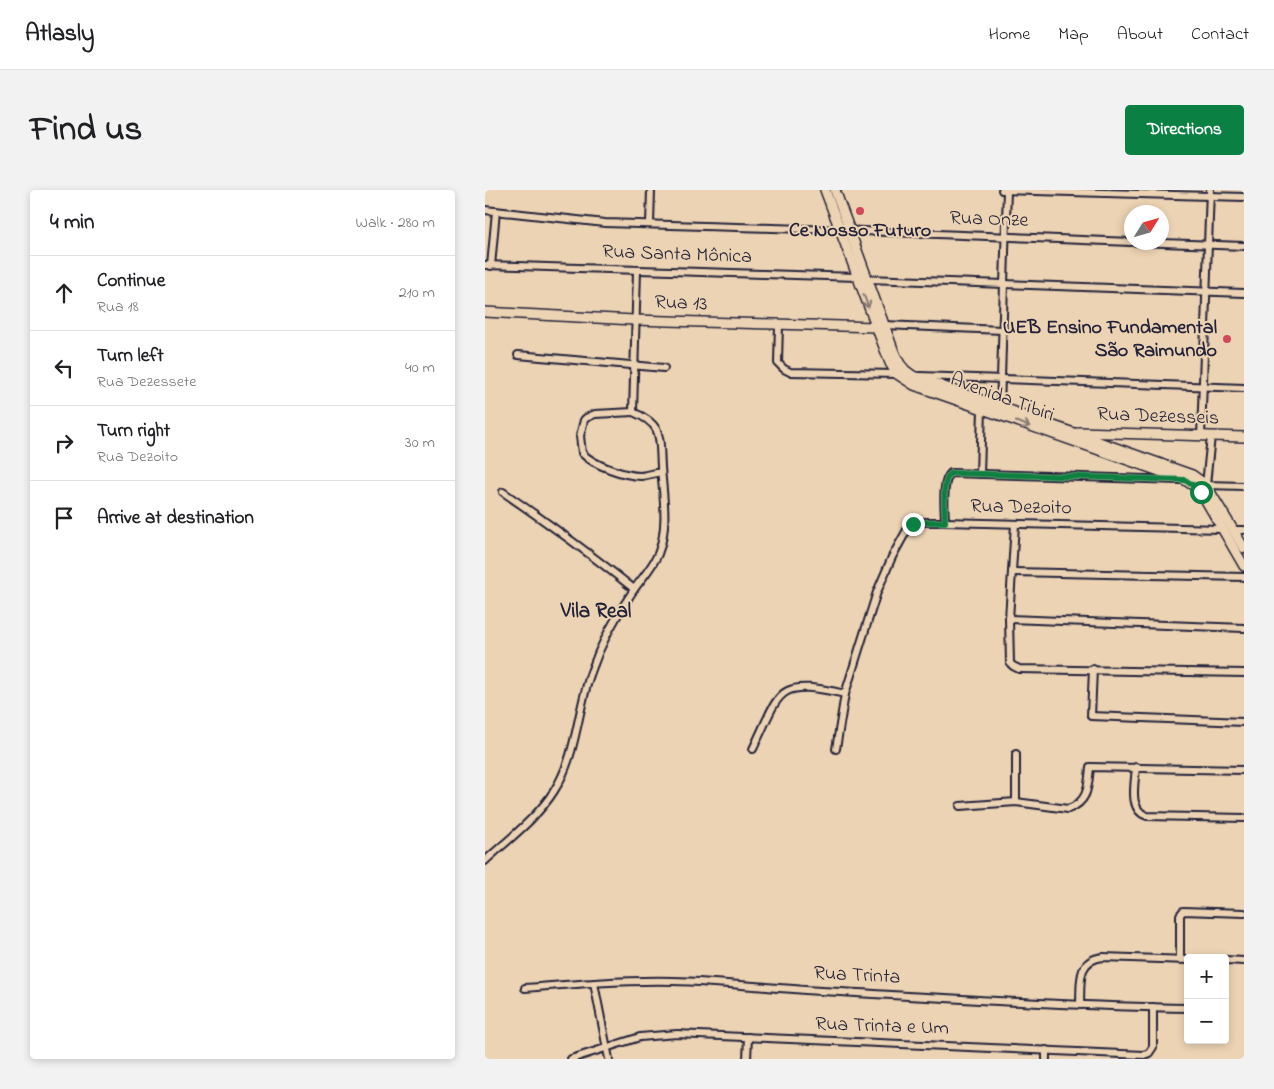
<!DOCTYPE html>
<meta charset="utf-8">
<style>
:root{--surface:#fff;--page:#f2f2f2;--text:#202124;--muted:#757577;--line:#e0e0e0;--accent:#0b8043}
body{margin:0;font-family:"Indie Flower",sans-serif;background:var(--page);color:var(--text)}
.controls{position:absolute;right:15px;bottom:15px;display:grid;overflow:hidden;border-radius:5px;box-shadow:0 2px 8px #0003}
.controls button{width:45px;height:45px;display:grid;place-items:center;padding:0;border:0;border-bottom:1px solid var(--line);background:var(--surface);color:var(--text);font:25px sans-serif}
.compass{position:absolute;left:639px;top:15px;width:45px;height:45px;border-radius:50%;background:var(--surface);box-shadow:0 2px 8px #0003;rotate:53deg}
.stop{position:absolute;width:15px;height:15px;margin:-11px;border:4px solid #0b8043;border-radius:50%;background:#fff}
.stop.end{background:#0b8043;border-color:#fff;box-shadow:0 1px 5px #0008}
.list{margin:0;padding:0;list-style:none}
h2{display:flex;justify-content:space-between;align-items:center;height:65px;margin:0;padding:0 20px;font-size:21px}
h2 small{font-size:16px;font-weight:400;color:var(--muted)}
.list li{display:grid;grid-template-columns:32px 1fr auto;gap:15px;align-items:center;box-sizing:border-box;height:75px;padding:0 20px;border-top:1px solid var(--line)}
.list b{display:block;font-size:19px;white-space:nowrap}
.list p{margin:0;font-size:16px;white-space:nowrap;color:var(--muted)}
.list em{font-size:16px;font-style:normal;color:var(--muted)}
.icon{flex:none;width:28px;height:28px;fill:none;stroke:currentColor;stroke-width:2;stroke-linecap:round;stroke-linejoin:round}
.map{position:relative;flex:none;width:759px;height:869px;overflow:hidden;border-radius:5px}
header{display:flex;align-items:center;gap:30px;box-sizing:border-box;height:70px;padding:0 25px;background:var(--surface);border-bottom:1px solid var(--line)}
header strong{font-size:24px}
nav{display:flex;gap:28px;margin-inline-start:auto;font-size:18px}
.intro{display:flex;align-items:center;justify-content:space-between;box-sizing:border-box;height:120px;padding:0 30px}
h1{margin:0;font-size:35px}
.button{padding:12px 22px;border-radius:5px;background:var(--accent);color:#fff;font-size:18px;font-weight:700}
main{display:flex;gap:30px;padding:0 30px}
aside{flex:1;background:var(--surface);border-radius:5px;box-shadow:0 2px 8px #0003}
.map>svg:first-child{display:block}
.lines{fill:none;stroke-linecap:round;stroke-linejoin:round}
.street-casing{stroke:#22223b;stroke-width:10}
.secondary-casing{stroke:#22223b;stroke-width:12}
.street{stroke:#ecd3b3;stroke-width:6}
.secondary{stroke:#ecd3b3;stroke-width:9}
.oneway{stroke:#877a77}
.route{stroke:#0b8043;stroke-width:6}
.poi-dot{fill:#d1495b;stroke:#ecd3b3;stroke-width:2}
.labels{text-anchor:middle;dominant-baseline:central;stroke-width:4;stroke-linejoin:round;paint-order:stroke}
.street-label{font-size:20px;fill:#22223b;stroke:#ecd3b3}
.poi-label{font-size:20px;font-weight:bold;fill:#22223b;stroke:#ecd3b3}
.neighbourhood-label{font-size:21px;font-weight:bold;fill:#22223b;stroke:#ecd3b3}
</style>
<header>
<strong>Atlasly</strong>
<nav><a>Home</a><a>Map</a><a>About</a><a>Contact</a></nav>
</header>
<div class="intro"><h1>Find us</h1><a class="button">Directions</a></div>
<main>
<aside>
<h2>4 min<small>Walk · 280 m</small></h2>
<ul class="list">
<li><svg class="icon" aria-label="ahead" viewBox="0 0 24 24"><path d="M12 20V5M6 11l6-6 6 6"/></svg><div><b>Continue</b><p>Rua 18</p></div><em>210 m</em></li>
<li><svg class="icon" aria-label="left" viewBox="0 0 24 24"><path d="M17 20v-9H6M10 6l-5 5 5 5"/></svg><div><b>Turn left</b><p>Rua Dezessete</p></div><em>40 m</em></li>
<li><svg class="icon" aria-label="right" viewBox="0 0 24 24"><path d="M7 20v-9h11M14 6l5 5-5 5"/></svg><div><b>Turn right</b><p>Rua Dezoito</p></div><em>30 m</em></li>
<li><svg class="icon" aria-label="arrive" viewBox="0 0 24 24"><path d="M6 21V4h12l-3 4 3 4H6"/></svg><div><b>Arrive at destination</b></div></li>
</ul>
</aside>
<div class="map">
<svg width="759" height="869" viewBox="0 0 759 869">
<rect width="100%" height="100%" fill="#ecd3b3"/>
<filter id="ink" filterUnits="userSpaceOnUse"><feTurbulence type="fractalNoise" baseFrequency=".02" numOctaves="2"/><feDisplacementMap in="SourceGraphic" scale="10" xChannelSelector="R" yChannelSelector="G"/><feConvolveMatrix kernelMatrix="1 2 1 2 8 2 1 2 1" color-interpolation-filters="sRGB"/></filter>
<g filter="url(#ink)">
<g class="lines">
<!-- street casing -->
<g class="street-casing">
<g id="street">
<polyline points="517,0 759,7"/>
<polyline points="0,20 120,33 354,40 646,52"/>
<polyline points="165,34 166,0"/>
<polyline points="651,52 759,56"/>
<polyline points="0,75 372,87 383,89 759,103"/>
<polyline points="6,76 11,21"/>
<polyline points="294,134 293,173 299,179 305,182 412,184"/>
<polyline points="399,135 517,140"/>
<polyline points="33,165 179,178"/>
<polyline points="435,186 759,198"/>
<polyline points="515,219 522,0"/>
<path d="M148 222 110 224 101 228 99 230 95 246 97 263C108 275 140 286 156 286 163 285 170 283 176 282"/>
<polyline points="716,246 725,0"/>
<polyline points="726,246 721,295 759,296"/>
<polyline points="495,284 497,219"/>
<path d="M18 302C63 333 107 365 149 399"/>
<path d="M460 332C460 320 456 291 466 283L694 290"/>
<polyline points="530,334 524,429 525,473 528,476 534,479 759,483"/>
<polyline points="748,340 759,340"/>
<polyline points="528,382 759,387"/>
<polyline points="524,429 759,438"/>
<polyline points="608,479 606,526 759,532"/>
<path d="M268 559C296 501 290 488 360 504"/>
<polyline points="351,559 360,504 392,402 407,367 423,338 428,334 438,332 460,332 737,339"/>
<polyline points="531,564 531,612"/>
<path d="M651 577C650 593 643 620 662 626L759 628"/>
<path d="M475 616 531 612 583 619C604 612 603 595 605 577L759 580"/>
<path d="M0 671C24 649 52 628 69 601 92 565 92 521 106 482 116 453 130 427 148 401 156 389 167 378 173 364 184 336 178 306 176 277 174 247 179 235 148 222L152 81"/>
<polyline points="695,770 695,725 698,721 759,723"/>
<polyline points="740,770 759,771"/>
<polyline points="109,793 124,869"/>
<path d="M40 798C89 794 139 790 188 791 232 792 276 797 320 800 448 807 575 816 703 818"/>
<path d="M595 815C596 794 591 770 618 767L703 770"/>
<polyline points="86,869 155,847 192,844 659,865 664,863 668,857 668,817"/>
<polyline points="262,869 263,847"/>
<polyline points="561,869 561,860"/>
</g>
</g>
<!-- secondary casing -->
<g class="secondary-casing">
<g id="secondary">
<polyline points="340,0 405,173 412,184 429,195 700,290 709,296 716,302 759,376"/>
<polyline points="350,0 409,162 415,174 420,180 428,186 707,285 721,295 759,358"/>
<polyline points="0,122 149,130 391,137"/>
<polyline points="594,242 759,247"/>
</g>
</g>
<!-- street -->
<use href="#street" class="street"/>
<!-- secondary -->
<use href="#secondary" class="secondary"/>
</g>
<!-- one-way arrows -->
<defs><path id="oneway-shaft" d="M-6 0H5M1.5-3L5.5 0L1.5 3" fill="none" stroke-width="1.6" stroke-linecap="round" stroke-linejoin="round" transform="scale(1.25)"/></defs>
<g class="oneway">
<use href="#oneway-shaft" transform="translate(381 111) rotate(70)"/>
<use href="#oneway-shaft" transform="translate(538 234) rotate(19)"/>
</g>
</g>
<g class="lines" filter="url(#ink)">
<!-- route -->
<path class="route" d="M428 334 438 332H460C460 320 456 290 466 283L700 290 709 296 716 302"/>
</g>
<!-- markers -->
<g class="poi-dot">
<circle cx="375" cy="21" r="5"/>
<circle cx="742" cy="149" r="5"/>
</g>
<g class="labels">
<!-- street labels -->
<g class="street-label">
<text transform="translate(504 30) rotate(2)">Rua Onze</text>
<text transform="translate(192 65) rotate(2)">Rua Santa Mônica</text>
<text transform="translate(196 114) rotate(2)">Rua 13</text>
<text transform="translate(517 208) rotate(20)">Avenida Tibiri</text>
<text transform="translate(673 227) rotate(2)">Rua Dezesseis</text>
<text transform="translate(536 318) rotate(1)">Rua Dezoito</text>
<text transform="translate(372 786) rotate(3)">Rua Trinta</text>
<text transform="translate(397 837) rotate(2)">Rua Trinta e Um</text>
</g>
<!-- poi labels -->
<g class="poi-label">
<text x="375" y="41">Ce Nosso Futuro</text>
<text x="732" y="138" text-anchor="end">UEB Ensino Fundamental<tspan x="732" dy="23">São Raimundo</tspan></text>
</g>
<!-- neighbourhood labels -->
<g class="neighbourhood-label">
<text x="111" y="422">Vila Real</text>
</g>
</g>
</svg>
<div class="controls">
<button>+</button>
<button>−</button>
</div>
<svg class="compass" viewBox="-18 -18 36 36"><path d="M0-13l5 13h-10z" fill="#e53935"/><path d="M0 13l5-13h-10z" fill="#757577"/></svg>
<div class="stop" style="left:716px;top:302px"></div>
<div class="stop end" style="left:428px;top:334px"></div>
</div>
</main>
